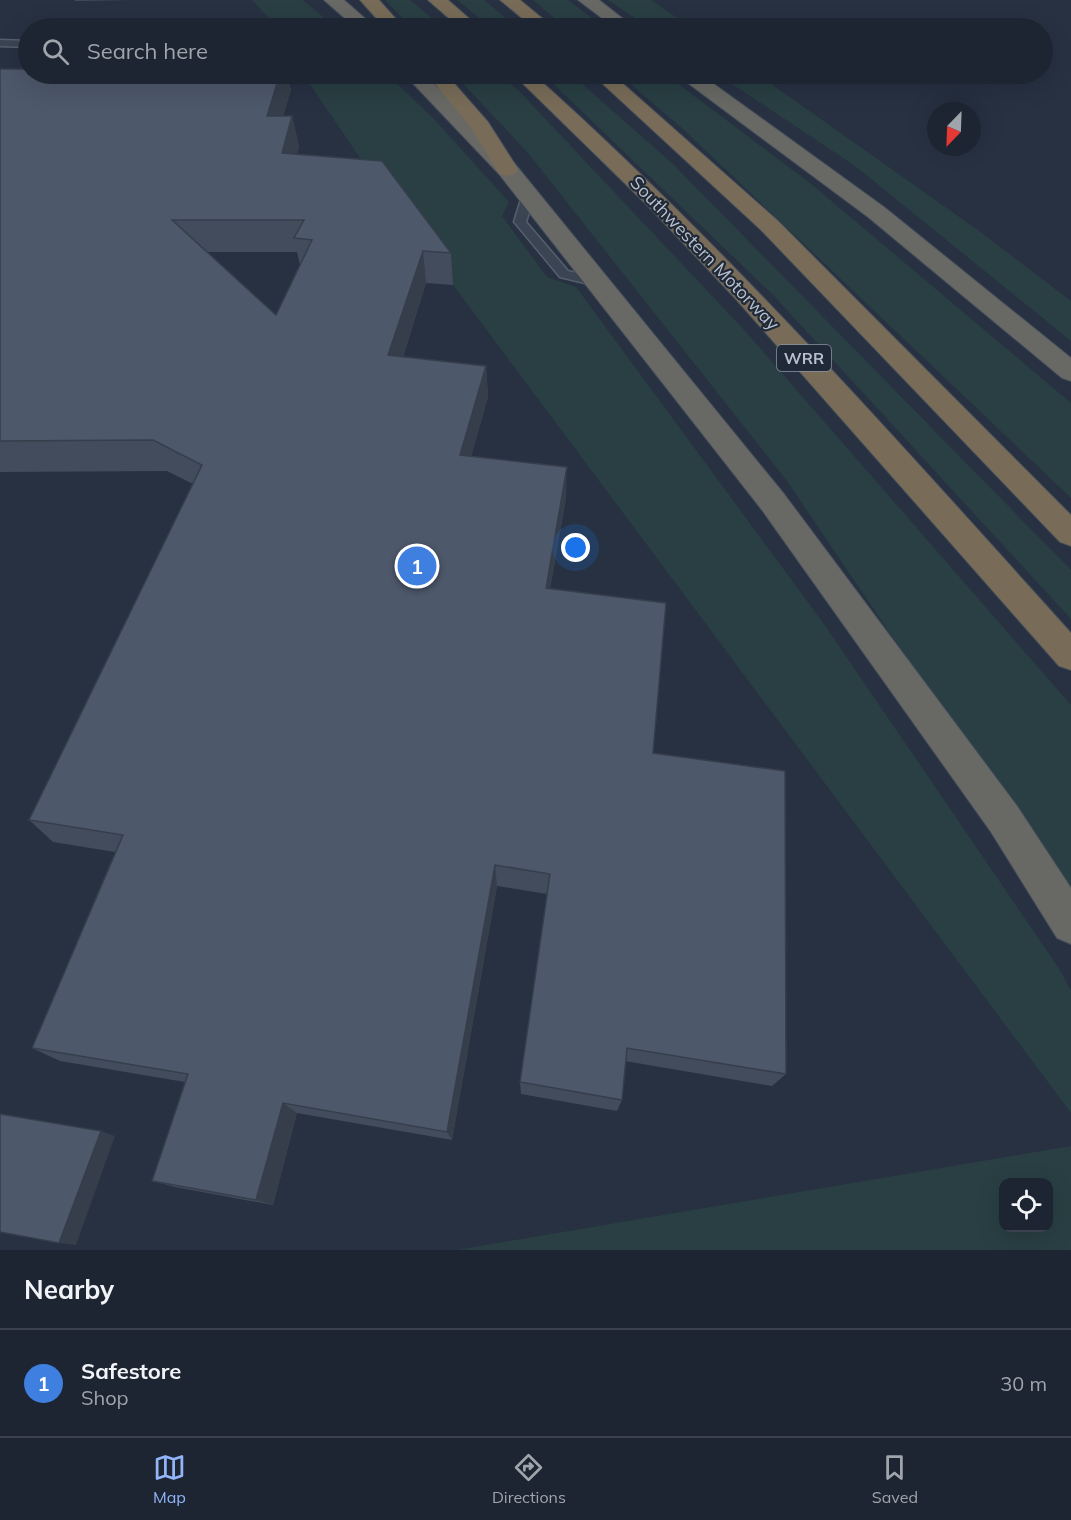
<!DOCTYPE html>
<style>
:root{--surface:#1d2532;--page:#2a313e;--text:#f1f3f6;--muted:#a0a5ac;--line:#3b424d;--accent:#91b5f8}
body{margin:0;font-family:Mulish,sans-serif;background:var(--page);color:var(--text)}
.controls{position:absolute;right:18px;bottom:18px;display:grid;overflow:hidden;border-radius:12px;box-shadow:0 6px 24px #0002}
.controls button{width:54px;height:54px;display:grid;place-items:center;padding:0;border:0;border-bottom:2px solid var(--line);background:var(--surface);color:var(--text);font:30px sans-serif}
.compass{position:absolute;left:927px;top:102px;width:54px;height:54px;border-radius:50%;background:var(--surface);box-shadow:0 6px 24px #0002;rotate:203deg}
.you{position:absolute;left:576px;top:548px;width:21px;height:21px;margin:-15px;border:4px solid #fff;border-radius:50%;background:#1a73e8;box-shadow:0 0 0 9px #1a73e833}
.badge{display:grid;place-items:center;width:39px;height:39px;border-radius:50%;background:var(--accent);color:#fff;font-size:20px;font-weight:700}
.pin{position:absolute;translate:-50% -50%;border:3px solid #fff;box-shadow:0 2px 6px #0006}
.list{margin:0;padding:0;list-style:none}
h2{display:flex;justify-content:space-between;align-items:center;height:78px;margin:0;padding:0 24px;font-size:26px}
h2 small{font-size:20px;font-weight:400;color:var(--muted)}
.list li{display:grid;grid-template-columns:39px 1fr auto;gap:18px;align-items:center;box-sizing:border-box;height:108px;padding:0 24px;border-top:2px solid var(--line)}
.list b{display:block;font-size:22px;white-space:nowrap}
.list p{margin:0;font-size:20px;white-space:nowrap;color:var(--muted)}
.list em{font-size:20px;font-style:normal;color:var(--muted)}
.icon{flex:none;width:33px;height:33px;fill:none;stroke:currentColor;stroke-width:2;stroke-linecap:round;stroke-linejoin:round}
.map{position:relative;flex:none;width:1071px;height:1250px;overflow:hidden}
.search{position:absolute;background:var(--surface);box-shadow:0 6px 24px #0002;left:18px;right:18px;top:18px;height:66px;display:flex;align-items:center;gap:15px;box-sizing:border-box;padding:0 21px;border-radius:33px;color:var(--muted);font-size:22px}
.sheet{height:186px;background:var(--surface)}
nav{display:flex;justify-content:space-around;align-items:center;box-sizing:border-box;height:84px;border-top:2px solid var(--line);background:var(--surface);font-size:16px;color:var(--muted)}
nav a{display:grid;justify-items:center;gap:3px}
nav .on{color:var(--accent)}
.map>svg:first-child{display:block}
.green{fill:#293f43;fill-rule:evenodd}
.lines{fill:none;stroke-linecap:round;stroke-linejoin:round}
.service-casing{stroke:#565f6c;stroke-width:3}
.trunk-casing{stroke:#434c59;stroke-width:2}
.motorway-casing{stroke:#434c59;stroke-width:2}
.service{fill:#3b4452;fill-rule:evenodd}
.trunk{fill:#686865;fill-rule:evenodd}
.motorway{fill:#786c58;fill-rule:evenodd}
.wall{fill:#424c5c;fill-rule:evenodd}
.shaded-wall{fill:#363e4b}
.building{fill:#4d586b;stroke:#363e4b;stroke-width:1.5;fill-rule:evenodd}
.labels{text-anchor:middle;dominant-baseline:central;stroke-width:4.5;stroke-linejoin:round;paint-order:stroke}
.shield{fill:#1f2937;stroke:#8a929f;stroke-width:1.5}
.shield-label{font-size:16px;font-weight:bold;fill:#b8bfcc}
.street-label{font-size:18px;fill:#b8bfcc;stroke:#1f2937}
</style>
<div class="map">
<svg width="1071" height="1250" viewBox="0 0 1071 1250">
<rect width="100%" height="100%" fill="#273142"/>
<!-- green -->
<g class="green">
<polygon points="252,0 303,0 336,28 278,28"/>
<polygon points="385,0 410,0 444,28 412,28"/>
<polygon points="457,0 484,0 518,28 492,28"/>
<polygon points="533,0 568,0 605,28 566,28"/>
<polygon points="608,0 651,0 692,28 650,28"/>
<polygon points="303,74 387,74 435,120 509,202 502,216 547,277 576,287 824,624 1058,967 1071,990 1071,1113 453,285 358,155"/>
<polygon points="454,74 498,74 520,92 746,332 1071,705 1071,901 787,481 528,153"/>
<polygon points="543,74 571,74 673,164 1071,570 1071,619 774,296"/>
<polygon points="619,74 665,74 810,183 1071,403 1071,498 683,129"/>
<polygon points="717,74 757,74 982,233 1071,301 1071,341 855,166"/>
<path d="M1071 1146V1250H457ZM1004 1182H1048V1228H1004Z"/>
</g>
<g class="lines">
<!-- service casing -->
<g class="service-casing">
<g id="service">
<polygon points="0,40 28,41 28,47 0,46"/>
<polygon points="528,193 534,196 526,222 568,271 601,279 603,282 601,285 597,286 560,277 516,224 514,222 522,196"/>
</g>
</g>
<!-- trunk casing -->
<g class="trunk-casing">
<g id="trunk">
<polygon points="324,0 344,0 376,28 356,28"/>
<polygon points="578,0 599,0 635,28 615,28"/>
<polygon points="404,74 424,74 515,164 784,494 1017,806 1071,888 1071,944 1057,938 991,832 762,510 499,174"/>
<polygon points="679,74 700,74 884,207 1071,358 1071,381 1062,378 868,217 681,78"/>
</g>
</g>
<!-- motorway casing -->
<g class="motorway-casing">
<g id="motorway">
<polygon points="360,0 379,0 404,28 385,28"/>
<polygon points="428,0 448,0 480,28 460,28"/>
<polygon points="500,0 520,0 554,28 534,28"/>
<polygon points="427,74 446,74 488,122 518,169 515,174 507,176 499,174 472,129"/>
<path d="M513 74H533C726 246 898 441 1071 633V670L1059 666 734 297 649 207Z"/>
<polygon points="592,74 612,74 777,220 1071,515 1071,546 1060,542 761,230"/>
</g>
</g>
<!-- service -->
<use href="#service" class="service"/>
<!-- trunk -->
<use href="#trunk" class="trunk"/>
<!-- motorway -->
<use href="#motorway" class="motorway"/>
</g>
<!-- wall -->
<g class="wall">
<polygon points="75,0 132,0 75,1"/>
<path d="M0 69 28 74H287L291 90 283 116H292L299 147 297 154 451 253 453 285 426 283 403 357 486 366 488 397 471 456 566 498 550 589 653 753 786 1074 772 1086 625 1061 622 1100 617 1111 521 1094 520 1082 547 894 497 886 452 1140 297 1113 273 1205 175 1187 152 1181 185 1082 60 1061 32 1048 115 852 53 842 29 820 193 484 167 471 0 472ZM207 252H297L300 265 276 315Z"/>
</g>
<!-- shaded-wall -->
<g class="shaded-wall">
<polygon points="280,74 287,74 291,90 274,148 267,116"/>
<polygon points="292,116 299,147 289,185 282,153"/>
<polygon points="423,251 426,283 393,387 388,355"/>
<polygon points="486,366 488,397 463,486 460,455"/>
<polygon points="567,467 566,498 545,617 546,588"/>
<polygon points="495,865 497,886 452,1140 447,1132"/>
<polygon points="283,1103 297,1113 273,1205 256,1200"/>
<polygon points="101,1131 115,1136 76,1245 59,1243"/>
</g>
<!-- building -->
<g class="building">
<path d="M0 69H28V74H280L267 116H292L282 153 382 161 451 253 423 251 388 355 486 366 460 455 567 467 546 588 666 603 653 753 785 771 786 1074 627 1048 622 1100 520 1082 550 874 495 865 447 1132 283 1103 256 1200 152 1181 188 1074 32 1048 123 835 29 820 202 465 153 440 0 441ZM172 220H304L294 238 312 240 276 315Z"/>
<polygon points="0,1114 101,1131 59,1243 0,1232"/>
</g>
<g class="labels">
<!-- shield labels -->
<rect class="shield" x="777" y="345" width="54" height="26" rx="4.5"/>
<g class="shield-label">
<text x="804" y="358">WRR</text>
</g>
<!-- street labels -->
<g class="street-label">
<text transform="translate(705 253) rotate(46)">Southwestern Motorway</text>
</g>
</g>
</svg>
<div class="controls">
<button><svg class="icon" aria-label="locate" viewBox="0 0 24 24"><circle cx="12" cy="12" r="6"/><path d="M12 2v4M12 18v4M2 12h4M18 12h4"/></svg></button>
</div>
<svg class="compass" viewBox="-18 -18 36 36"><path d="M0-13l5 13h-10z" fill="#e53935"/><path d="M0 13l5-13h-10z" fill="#a0a5ac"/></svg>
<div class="you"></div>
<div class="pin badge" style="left:417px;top:566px;background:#3f7fe0">1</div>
<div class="search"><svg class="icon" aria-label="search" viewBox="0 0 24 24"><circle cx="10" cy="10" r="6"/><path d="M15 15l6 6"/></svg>Search here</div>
</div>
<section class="sheet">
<h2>Nearby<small></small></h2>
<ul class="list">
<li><span class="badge" style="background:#3f7fe0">1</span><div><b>Safestore</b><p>Shop</p></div><em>30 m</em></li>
</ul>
</section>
<nav>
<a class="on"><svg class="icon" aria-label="map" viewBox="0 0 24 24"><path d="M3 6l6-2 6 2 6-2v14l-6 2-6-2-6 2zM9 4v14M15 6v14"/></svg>Map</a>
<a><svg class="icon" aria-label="directions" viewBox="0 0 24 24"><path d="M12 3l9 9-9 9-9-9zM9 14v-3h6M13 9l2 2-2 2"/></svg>Directions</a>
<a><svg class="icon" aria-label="saved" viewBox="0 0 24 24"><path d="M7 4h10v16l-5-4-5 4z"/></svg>Saved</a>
</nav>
